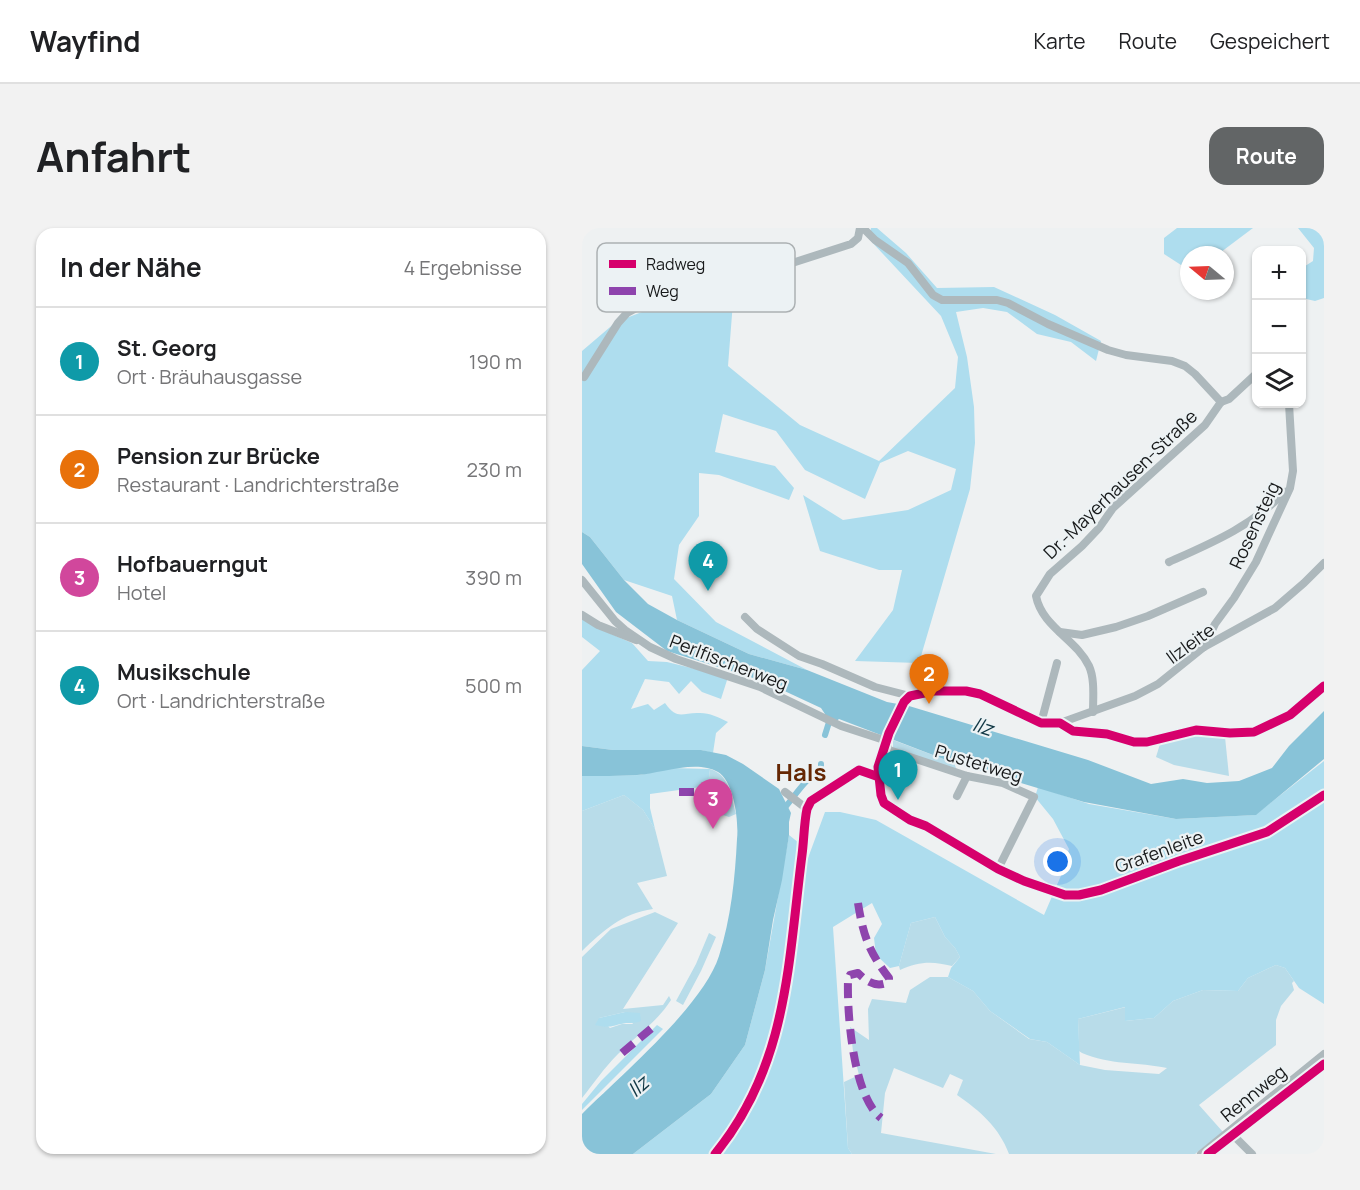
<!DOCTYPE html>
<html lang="de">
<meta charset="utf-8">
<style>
:root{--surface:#fff;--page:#f2f2f2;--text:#202124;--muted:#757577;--line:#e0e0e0;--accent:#626566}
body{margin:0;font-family:Manrope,sans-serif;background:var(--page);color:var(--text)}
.controls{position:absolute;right:18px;top:18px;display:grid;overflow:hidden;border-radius:12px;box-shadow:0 2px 4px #0004}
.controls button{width:54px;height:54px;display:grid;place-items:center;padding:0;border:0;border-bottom:2px solid var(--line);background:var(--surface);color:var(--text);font:30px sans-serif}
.compass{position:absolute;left:598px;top:18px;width:54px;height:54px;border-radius:50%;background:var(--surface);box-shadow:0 2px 4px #0004;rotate:289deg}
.you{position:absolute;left:476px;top:634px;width:21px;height:21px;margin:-15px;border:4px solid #fff;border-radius:50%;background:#1a73e8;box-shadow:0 0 0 9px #1a73e833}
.badge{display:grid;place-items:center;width:39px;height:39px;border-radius:50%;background:var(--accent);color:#fff;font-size:20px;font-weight:700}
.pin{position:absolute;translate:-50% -50px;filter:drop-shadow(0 2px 3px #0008)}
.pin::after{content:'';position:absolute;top:32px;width:21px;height:18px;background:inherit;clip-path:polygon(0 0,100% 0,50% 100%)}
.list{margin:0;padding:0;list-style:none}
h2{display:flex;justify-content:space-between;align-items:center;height:78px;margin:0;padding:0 24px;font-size:26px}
h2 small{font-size:20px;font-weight:400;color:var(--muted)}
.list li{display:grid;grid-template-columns:39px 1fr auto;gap:18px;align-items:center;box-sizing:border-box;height:108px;padding:0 24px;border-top:2px solid var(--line)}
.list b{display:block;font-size:22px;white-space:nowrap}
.list p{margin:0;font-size:20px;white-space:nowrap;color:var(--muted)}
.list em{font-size:20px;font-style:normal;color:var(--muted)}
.icon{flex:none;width:33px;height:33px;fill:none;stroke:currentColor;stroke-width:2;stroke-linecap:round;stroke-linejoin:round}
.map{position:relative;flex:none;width:742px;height:926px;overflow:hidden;border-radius:18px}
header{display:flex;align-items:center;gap:36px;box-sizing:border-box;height:84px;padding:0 30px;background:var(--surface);border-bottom:2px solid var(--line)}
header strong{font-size:28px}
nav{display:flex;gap:33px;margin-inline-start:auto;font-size:21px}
.intro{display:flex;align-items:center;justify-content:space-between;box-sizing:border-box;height:144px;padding:0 36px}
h1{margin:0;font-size:42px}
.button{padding:15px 27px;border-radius:18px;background:var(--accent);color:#fff;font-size:21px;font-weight:700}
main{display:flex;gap:36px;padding:0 36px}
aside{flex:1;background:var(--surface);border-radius:18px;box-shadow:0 2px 4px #0004}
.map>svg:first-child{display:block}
.green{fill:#b8dce9;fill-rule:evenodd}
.forest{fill:#aeddee}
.water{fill:#88c3d8}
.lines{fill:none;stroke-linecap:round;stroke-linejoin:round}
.canal{stroke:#88c3d8;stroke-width:6}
.minor{stroke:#adb8bc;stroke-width:8}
.quiet{stroke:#8e44ad;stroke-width:8;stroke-dasharray:15 8;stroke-linecap:butt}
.cycleway-casing{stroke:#ecf2f4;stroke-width:13}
.cycleway{stroke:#d6006c;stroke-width:9}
.labels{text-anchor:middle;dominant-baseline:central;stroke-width:4.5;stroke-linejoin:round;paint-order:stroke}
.street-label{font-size:18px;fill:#17191a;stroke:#ecf2f4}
.water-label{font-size:20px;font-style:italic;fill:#0f3643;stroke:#ecf2f4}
.district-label{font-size:24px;font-weight:bold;fill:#652704;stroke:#ecf2f4}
.key{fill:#ecf2f4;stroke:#acb1b3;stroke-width:1.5}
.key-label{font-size:16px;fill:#17191a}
</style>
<header>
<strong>Wayfind</strong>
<nav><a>Karte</a><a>Route</a><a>Gespeichert</a></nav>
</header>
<div class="intro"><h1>Anfahrt</h1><a class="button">Route</a></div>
<main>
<aside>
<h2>In der Nähe<small>4 Ergebnisse</small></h2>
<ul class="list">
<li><span class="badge" style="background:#0f9aa8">1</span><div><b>St. Georg</b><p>Ort · Bräuhausgasse</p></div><em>190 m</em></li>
<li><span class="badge" style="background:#e8710a">2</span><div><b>Pension zur Brücke</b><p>Restaurant · Landrichterstraße</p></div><em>230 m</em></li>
<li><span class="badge" style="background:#d1479c">3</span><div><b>Hofbauerngut</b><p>Hotel</p></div><em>390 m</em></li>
<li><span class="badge" style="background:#0f9aa8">4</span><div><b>Musikschule</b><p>Ort · Landrichterstraße</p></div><em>500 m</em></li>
</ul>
</aside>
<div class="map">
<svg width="742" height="926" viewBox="0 0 742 926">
<rect width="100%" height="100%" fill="#eef1f2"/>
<!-- green -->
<g class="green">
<polygon points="611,507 643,509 647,548 592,537 574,529 578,516"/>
<polygon points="311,512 372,535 376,545 311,520"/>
<path d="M128 541C148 547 149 568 154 586L147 589 141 587 136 570 126 558Z"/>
<path d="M42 567 61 582 73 601 85 648 55 655 71 681C40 685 21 703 0 723V583Z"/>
<path d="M73 684 96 695 41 781 81 777 87 768 89 772C75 794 54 808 36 826 22 840 12 855 0 870V729L29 701ZM43 784 51 796H40L28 800 17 790Z"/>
<path d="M353 689 363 709 373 720 378 729 370 738C351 733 337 733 318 742L317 738 329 695Z"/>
<polygon points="127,705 134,709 119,743 101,777 94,773 114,736"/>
<path d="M694 737 703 740 712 753 710 755 712 762 699 778 694 792V817L617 877 641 904 613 926H427C417 899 398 883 375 867L381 852 368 846 361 860 312 840 303 865 299 905 414 926H270L266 920 262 854 277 847 271 823 268 799 287 812 286 781 290 771 324 775 328 762 348 749H366L391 763 408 783 447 811 465 814 498 837 523 842 577 846 585 840C557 834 527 837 500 825L497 823 496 791 544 779 543 793 572 790 591 773 621 762 656 763 666 750Z"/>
</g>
<!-- forest -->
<g class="forest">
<polygon points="289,0 295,0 324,25 355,60 412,59 473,87 519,113 514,133 489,114 455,106 425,84 401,80 374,84 385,129 392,179 393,215 388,261 337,435 273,433 311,382 320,342 297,342 238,323 221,267 261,292 326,282 369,262 374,241 326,223 298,235 283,271 223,242 194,203 141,186 133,224 193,238 212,260 207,272 137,247 117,245 117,288 97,317 92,351 134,394 225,442 167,426 95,392 90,368 42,352 8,309 0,304 0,123 34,94 91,72 136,43 153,48 146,138 218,197 297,233 373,160 376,129 359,88 287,11"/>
<polygon points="595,0 671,0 635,27 607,27 607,37 599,37 582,26 582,10"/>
<polygon points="716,0 742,0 742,70 733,73 720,70 720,40 731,33 732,20"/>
<path d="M0 390 20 402 50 415 66 433 85 434 146 449 139 471 120 464 109 453 97 466 87 454 63 451 49 481 66 476 72 482 83 475C96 493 100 484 118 485 128 485 136 489 146 494L134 505 131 525 119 522H31L0 518V442L18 423 0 409Z"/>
<polygon points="742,533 742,776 717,760 703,740 694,737 666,750 656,763 621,762 591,773 572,790 543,793 543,779 496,791 498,837 465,814 448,811 408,783 391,763 366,749 369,740 378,729 373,720 363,709 353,689 329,695 317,738 308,740 294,727 292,710 300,696 290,675 251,699 266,920 270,926 51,926 129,866 163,817 183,742 207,607 217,615 215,627 226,630 243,584 258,584 294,592 462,687 481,643 487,621 471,591 453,569 456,559 507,576 594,591 673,587"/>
<polygon points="89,540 128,541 126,558 68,566 68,580 73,601 61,582 42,567 0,583 0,548 58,547"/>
<path d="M43 784 58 785 59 793C52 796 46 794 39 796 26 799 27 800 13 797L17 790Z"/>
<polygon points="75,797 81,801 0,882 0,876 19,853"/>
</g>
<!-- water -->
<g class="water">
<polygon points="0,304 8,309 42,352 66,376 95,392 167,426 225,442 305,474 327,478 506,532 569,556 601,551 625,555 657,553 690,540 707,518 742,483 742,531 674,587 594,591 502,574 372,535 257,491 252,495 242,491 243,486 239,480 181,453 85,423 34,384 0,336"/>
<path d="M0 518 31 522H119L144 527 161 536 197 561 209 585 207 594V607L200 652 191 692 183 742 163 817 129 866 51 926H0V886C38 848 121 778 137 728 149 690 153 651 155 611 157 594 152 553 136 544 114 531 77 546 55 547 37 548 18 548 0 548Z"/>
</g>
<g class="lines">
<!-- canal -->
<g class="canal">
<polyline points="243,507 248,491"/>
<path d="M200 583C214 567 221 553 239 541V536"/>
</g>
<!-- minor -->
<g class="minor">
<polyline points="281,0 293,12 326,35 351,67 360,72 415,72 426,75 466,96 526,122 544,127 590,133 603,138 613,146 639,174"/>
<polyline points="2,149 36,95 45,85 56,79 89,73 137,53 204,37 269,16 276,10 278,0"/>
<polyline points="639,174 647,171 674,146"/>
<path d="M587 334C632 314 668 299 703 264"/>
<polyline points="0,352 33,393 43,402 68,419 94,431 178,459 259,498 305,513"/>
<polyline points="0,387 16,397 54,412"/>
<polyline points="163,389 175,401 217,428 240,436 293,459 328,468 352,463 384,463 398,466 459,495 478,495 553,468 576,456 622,419 693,380 722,355 742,335"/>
<polyline points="478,404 500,407 534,399 566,388 621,364"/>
<polyline points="622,419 633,396 652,370 674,334 708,260 711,243 707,176"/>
<polyline points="328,468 322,474 307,505 296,539 299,567 302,575 328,592 344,598 416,641 442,653 483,667 497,667 519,662 597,633 685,604 742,567"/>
<path d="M511 484C511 470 513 451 507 438 494 411 460 399 454 368L468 346 500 318 517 300 531 280 623 197 639 174"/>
<polyline points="459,495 475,435"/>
<polyline points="478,495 491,503 525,506 552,514 565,514 614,502 648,505 672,504 708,487 742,458"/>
<polyline points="305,515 307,522 385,548 421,555 452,569 416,641"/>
<polyline points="203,564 225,581"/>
<polyline points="375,568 385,548"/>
<polyline points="648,904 670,926"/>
<path d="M133 926C206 837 206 735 220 627 222 612 222 595 225 581L229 573 277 542 297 549"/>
<polyline points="619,926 742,826"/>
</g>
<!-- quiet -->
<g class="quiet">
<polyline points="97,564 130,564 136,581"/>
<path d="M276 675C281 707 287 724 307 750V754C294 760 285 754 276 745L268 747 266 752C265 786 271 868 299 890"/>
<polyline points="40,825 71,799"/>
</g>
<!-- cycleway casing -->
<g class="cycleway-casing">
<g id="cycleway">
<polyline points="742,458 708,487 672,504 648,505 614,502 565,514 552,514 525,506 491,503 478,495 459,495 398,466 384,463 352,463 328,468 322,474 307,505 296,539 299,567 302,575 328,592 344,598 416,641 442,653 483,667 497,667 519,662 597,633 685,604 742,567"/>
<path d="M133 926C206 837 206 735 220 627 222 612 222 595 225 581L229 573 277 542 297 549"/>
<polyline points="626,926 742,836"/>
</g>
</g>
<!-- cycleway -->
<use href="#cycleway" class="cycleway"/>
</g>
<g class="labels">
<!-- street labels -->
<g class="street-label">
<text transform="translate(538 256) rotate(-44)">Dr.-Mayerhausen-Straße</text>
<text transform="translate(672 297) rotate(-65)">Rosensteig</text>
<text transform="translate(608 415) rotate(-36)">Ilzleite</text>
<text transform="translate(147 434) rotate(21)">Perlfischerweg</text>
<text transform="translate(397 535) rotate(17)">Pustetweg</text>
<text transform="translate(577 623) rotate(-20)">Grafenleite</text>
<text transform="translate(671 865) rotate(-39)">Rennweg</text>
</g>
<!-- water labels -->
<g class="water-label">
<text transform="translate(401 498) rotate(18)">Ilz</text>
<text transform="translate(56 858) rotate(-42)">Ilz</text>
</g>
<!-- district labels -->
<g class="district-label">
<text x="219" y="543">Hals</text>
</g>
</g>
<!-- legend -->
<rect x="15" y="15" width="198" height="69" rx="9" class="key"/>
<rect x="27" y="32" width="27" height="8" fill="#d6006c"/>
<rect x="27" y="59" width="27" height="8" fill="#8e44ad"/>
<g class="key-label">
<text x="64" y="42">Radweg</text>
<text x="64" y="69">Weg</text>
</g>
</svg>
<div class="controls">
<button>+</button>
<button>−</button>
<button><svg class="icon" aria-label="layers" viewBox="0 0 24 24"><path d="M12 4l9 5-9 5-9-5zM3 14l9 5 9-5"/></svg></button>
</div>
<svg class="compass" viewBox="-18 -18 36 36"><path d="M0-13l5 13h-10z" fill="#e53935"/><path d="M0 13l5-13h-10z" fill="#757577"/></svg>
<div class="you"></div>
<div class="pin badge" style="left:316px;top:572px;background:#0f9aa8">1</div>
<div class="pin badge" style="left:347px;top:476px;background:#e8710a">2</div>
<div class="pin badge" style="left:131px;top:601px;background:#d1479c">3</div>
<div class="pin badge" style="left:126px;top:363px;background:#0f9aa8">4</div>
</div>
</main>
